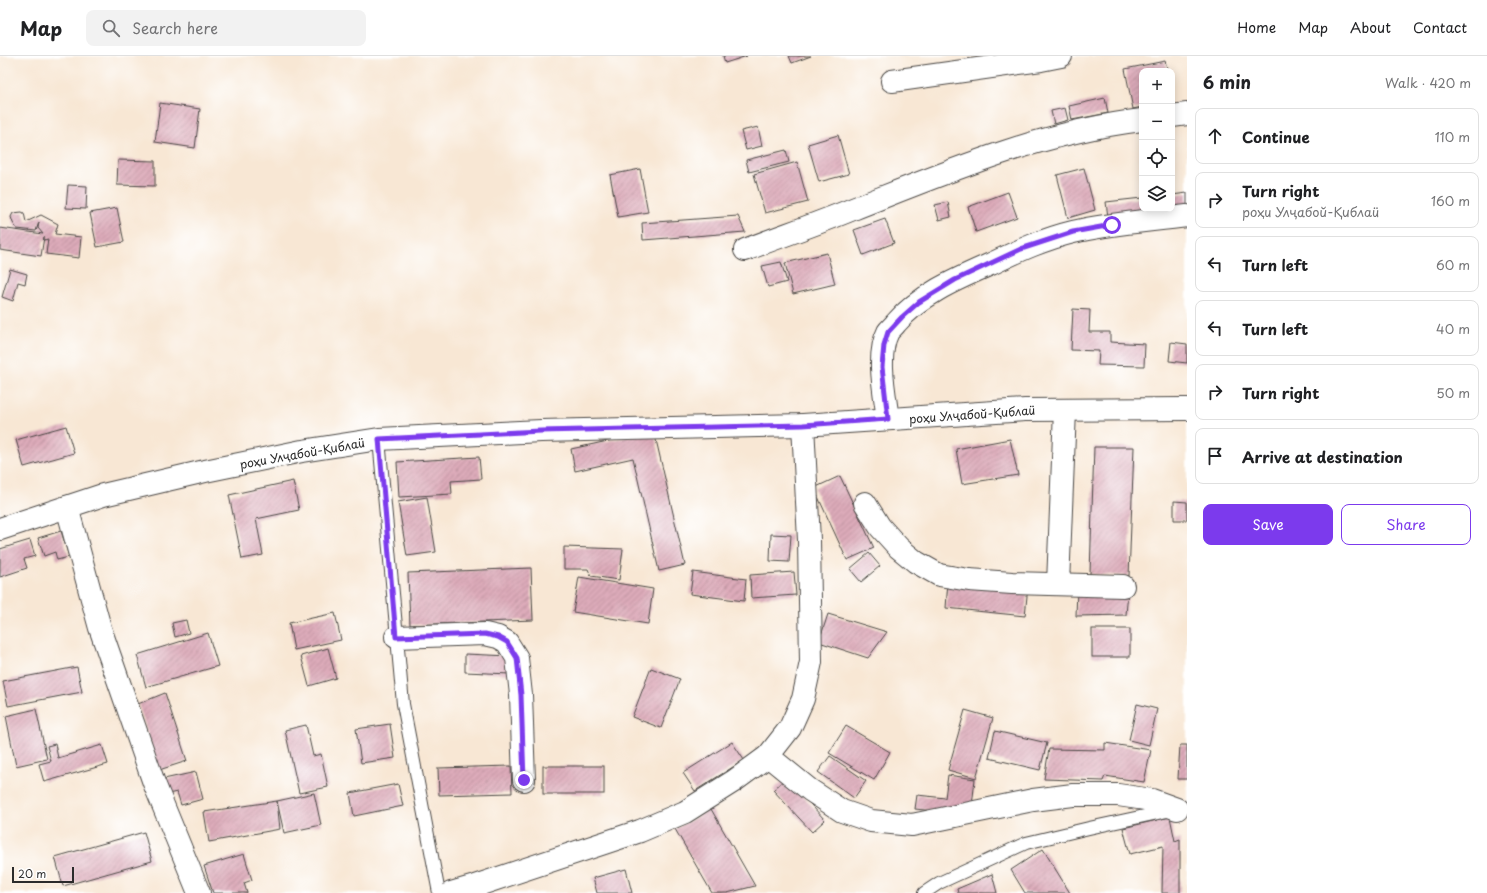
<!DOCTYPE html>
<meta charset="utf-8">
<style>
:root{--surface:#fff;--page:#f2f2f2;--text:#202124;--muted:#757577;--line:#e0e0e0;--accent:#7c3aed}
body{margin:0;font-family:"Playpen Sans",sans-serif;background:var(--page);color:var(--text)}
.controls{position:absolute;right:12px;top:12px;display:grid;overflow:hidden;border-radius:8px;box-shadow:0 2px 10px #0003}
.controls button{width:36px;height:36px;display:grid;place-items:center;padding:0;border:0;border-bottom:1px solid var(--line);background:var(--surface);color:var(--text);font:20px sans-serif}
.scale{position:absolute;left:12px;bottom:10px;width:62px;box-sizing:border-box;padding-left:4px;border:2px solid #2b2b2b;border-top:0;font-size:11px;line-height:14px;white-space:nowrap;color:#2b2b2b;-webkit-text-stroke:3px #fff;paint-order:stroke}
.stop{position:absolute;width:12px;height:12px;margin:-9px;border:3px solid #7c3aed;border-radius:50%;background:#fff}
.stop.end{background:#7c3aed;border-color:#fff;box-shadow:0 1px 4px #0008}
.list{margin:0;padding:0;list-style:none}
h2{display:flex;justify-content:space-between;align-items:center;height:52px;margin:0;padding:0 16px;font-size:17px}
h2 small{font-size:13px;font-weight:400;color:var(--muted)}
.list li{display:grid;grid-template-columns:26px 1fr auto;gap:12px;align-items:center;box-sizing:border-box;height:56px;margin:0 8px 8px;padding:0 8px;border:1px solid var(--line);border-radius:8px}
.list b{display:block;font-size:15px;white-space:nowrap}
.list p{margin:0;font-size:13px;white-space:nowrap;color:var(--muted)}
.list em{font-size:13px;font-style:normal;color:var(--muted)}
.actions{display:flex;gap:8px;padding:12px 16px}
.actions a{flex:1;padding:9px 0;border:1px solid var(--accent);border-radius:8px;text-align:center;font-size:14px;color:var(--accent)}
.actions .main{background:var(--accent);color:#fff}
.icon{flex:none;width:22px;height:22px;fill:none;stroke:currentColor;stroke-width:2;stroke-linecap:round;stroke-linejoin:round}
.map{position:relative;flex:none;width:1187px;height:837px;overflow:hidden}
header{display:flex;align-items:center;gap:24px;box-sizing:border-box;height:56px;padding:0 20px;background:var(--surface);border-bottom:1px solid var(--line)}
header strong{font-size:19px}
nav{display:flex;gap:22px;margin-inline-start:auto;font-size:14px}
.search{width:280px;height:36px;background:var(--page);display:flex;align-items:center;gap:10px;box-sizing:border-box;padding:0 14px;border-radius:8px;color:var(--muted);font-size:15px}
main{display:flex}
aside{flex:1;background:var(--surface)}
.map>svg:first-child{display:block}
.building{fill:url(#building-hatch)}
.lines{fill:none;stroke-linecap:round;stroke-linejoin:round}
.service-casing{stroke:#4a4744;stroke-width:14}
.minor-casing{stroke:#4a4744;stroke-width:24}
.tertiary-casing{stroke:#4a4744;stroke-width:24}
.service{stroke:#fff;stroke-width:12}
.minor{stroke:#fff;stroke-width:22}
.tertiary{stroke:#fff;stroke-width:22}
.route{stroke:#7c3aed;stroke-width:5}
.labels{text-anchor:middle;dominant-baseline:central;stroke-width:3;stroke-linejoin:round;paint-order:stroke}
.street-label{font-size:12px;fill:#2b2b2b;stroke:#fff}
</style>
<header>
<strong>Map</strong>
<div class="search"><svg class="icon" aria-label="search" viewBox="0 0 24 24"><circle cx="10" cy="10" r="6"/><path d="M15 15l6 6"/></svg>Search here</div>
<nav><a>Home</a><a>Map</a><a>About</a><a>Contact</a></nav>
</header>
<main>
<div class="map">
<svg width="1187" height="837" viewBox="0 0 1187 837">
<defs>
<pattern id="building-hatch" width="6" height="6" patternUnits="userSpaceOnUse"><rect width="6" height="6" fill="#ddabba"/><path d="M-1 1l2-2M0 6l6-6M5 7l2-2" fill="none" stroke="#b38b97"/></pattern>
</defs>
<rect width="100%" height="100%" fill="#fff"/>
<filter id="ink" filterUnits="userSpaceOnUse"><feTurbulence type="fractalNoise" baseFrequency=".025" numOctaves="2"/><feDisplacementMap in="SourceGraphic" scale="8" xChannelSelector="R" yChannelSelector="G"/><feConvolveMatrix kernelMatrix="1 2 1 2 8 2 1 2 1" color-interpolation-filters="sRGB"/></filter>
<filter id="wash" filterUnits="userSpaceOnUse"><feTurbulence type="fractalNoise" baseFrequency=".012" numOctaves="4" result="noise"/><feDisplacementMap in="SourceGraphic" scale="16" xChannelSelector="R" yChannelSelector="G"/><feGaussianBlur stdDeviation="0.9" result="paint"/><feColorMatrix in="noise" values="0 0 0 0 0 0 0 0 0 0 0 0 0 0 0 0 0 1.4 0 .05"/><feComposite in="paint" operator="in"/></filter>
<g filter="url(#wash)">
<rect width="100%" height="100%" fill="#f8e7d4"/>
<g id="blocks">
<!-- building -->
<g class="building">
<polygon points="723,0 747,0 725,7"/>
<polygon points="789,0 811,0 792,7"/>
<polygon points="1165,5 1168,15 1142,15 1142,51 1133,53 1125,13"/>
<polygon points="1105,42 1108,57 1072,64 1069,50"/>
<polygon points="160,47 200,53 195,92 155,86"/>
<polygon points="1065,52 1068,64 1054,68 1051,55"/>
<polygon points="758,71 762,90 746,94 741,75"/>
<polygon points="838,79 849,118 819,126 808,88"/>
<polygon points="786,94 789,106 749,116 746,104"/>
<polygon points="118,104 155,105 155,130 117,129"/>
<polygon points="797,106 808,146 765,157 754,118"/>
<polygon points="1084,112 1095,154 1068,162 1057,119"/>
<polygon points="640,113 648,156 618,161 610,119"/>
<polygon points="68,129 87,130 86,153 66,152"/>
<polygon points="1008,136 1017,161 976,176 968,151"/>
<polygon points="1187,137 1187,153 1108,161 1106,146 1142,142 1142,153 1172,153 1172,139"/>
<polygon points="948,146 951,161 939,164 935,149"/>
<polygon points="117,152 124,186 97,191 90,157"/>
<polygon points="22,156 24,157 26,166 41,159 58,168 55,178 81,181 79,202 46,198 48,183 44,184 44,181 41,200 0,194 0,172 43,178 38,172 39,166 36,175 17,173 13,167 11,161 13,157"/>
<polygon points="738,160 745,176 643,184 642,167"/>
<polygon points="885,163 894,187 863,199 854,174"/>
<polygon points="827,197 835,228 793,238 785,207"/>
<polygon points="781,206 787,226 768,231 762,210"/>
<polygon points="10,213 27,218 25,228 18,226 13,245 2,241"/>
<polygon points="1073,253 1090,254 1089,276 1110,276 1110,286 1145,288 1144,310 1098,309 1099,295 1071,294"/>
<polygon points="1171,286 1187,288 1187,307 1169,305"/>
<polygon points="66,370 74,397 24,411 16,384"/>
<polygon points="654,375 685,509 659,515 633,402 575,415 571,393"/>
<polygon points="1010,383 1018,419 962,428 956,393"/>
<polygon points="1094,391 1134,391 1129,520 1090,518"/>
<polygon points="479,401 481,423 451,425 452,438 399,441 397,406"/>
<polygon points="840,420 874,492 847,504 814,432"/>
<polygon points="293,425 299,454 256,463 263,499 242,503 229,439"/>
<polygon points="427,441 436,496 407,500 398,446"/>
<polygon points="1174,445 1187,446 1187,464 1174,464"/>
<polygon points="61,475 69,501 57,504 55,496 44,500 38,482"/>
<polygon points="771,478 791,479 789,506 770,505"/>
<polygon points="30,484 35,500 24,503 27,512 0,521 0,493"/>
<polygon points="564,491 623,493 619,524 591,520 588,513 564,513"/>
<polygon points="869,497 880,510 861,526 850,513"/>
<polygon points="531,512 533,564 410,569 408,517"/>
<polygon points="693,516 746,523 744,545 690,538"/>
<polygon points="794,516 796,539 751,542 750,519"/>
<polygon points="579,521 653,533 648,568 573,556"/>
<polygon points="948,525 1028,530 1025,560 946,552"/>
<polygon points="1077,533 1128,535 1126,559 1076,560"/>
<polygon points="335,557 341,584 294,594 289,567"/>
<polygon points="828,558 887,576 868,602 819,586"/>
<polygon points="186,564 189,577 175,581 172,567"/>
<rect x="1092" y="573" width="38" height="28"/>
<polygon points="208,577 218,610 146,631 137,599"/>
<polygon points="328,592 336,622 309,630 301,600"/>
<polygon points="465,598 510,600 510,618 465,616"/>
<polygon points="77,611 82,636 8,650 3,625"/>
<polygon points="651,612 680,623 661,672 632,661"/>
<polygon points="165,637 187,705 159,714 138,648"/>
<polygon points="1137,648 1157,653 1149,689 1129,684"/>
<polygon points="36,653 47,703 16,710 6,660"/>
<polygon points="965,654 993,662 976,722 948,714"/>
<polygon points="390,668 395,702 361,707 356,673"/>
<polygon points="306,669 313,700 321,698 328,731 299,737 285,674"/>
<polygon points="846,670 890,696 874,724 829,697"/>
<polygon points="995,675 1047,687 1040,714 989,702"/>
<polygon points="732,686 744,704 695,735 683,717"/>
<polygon points="1105,687 1151,694 1144,726 1105,720 1103,725 1044,723 1049,693 1105,694"/>
<polygon points="55,688 58,702 102,689 108,708 44,726 39,708 51,705 47,690"/>
<polygon points="1180,689 1187,689 1187,723 1178,723"/>
<polygon points="830,700 866,725 854,742 818,716"/>
<polygon points="511,710 512,737 439,739 438,712"/>
<rect x="543" y="710" width="61" height="28"/>
<polygon points="196,716 203,743 181,749 177,736 168,738 164,723"/>
<polygon points="948,719 975,723 971,759 915,753 917,739 945,742"/>
<polygon points="786,722 825,764 812,776 773,734"/>
<polygon points="398,728 403,750 354,760 350,737"/>
<polygon points="314,737 321,769 284,777 277,745"/>
<polygon points="277,745 280,773 209,786 204,756"/>
<polygon points="711,753 755,830 727,837 712,837 675,773"/>
<polygon points="1170,761 1175,785 1180,783 1180,837 1162,837 1163,790 1130,798 1123,772"/>
<polygon points="144,776 152,805 63,830 55,801"/>
<polygon points="1043,793 1070,837 1025,837 1011,814"/>
<polygon points="244,798 252,824 244,827 247,837 213,837 204,810"/>
<polygon points="626,813 632,837 597,837 593,822"/>
<polygon points="992,818 997,837 958,837 957,833"/>
</g>
</g>
</g>
<g filter="url(#ink)">
<use href="#blocks" fill-opacity="0" stroke="#4a4744" stroke-width="1"/>
<g class="lines">
<!-- service casing -->
<g class="service-casing">
<g id="service">
<polyline points="379,383 403,648 439,837"/>
<polyline points="924,837 939,827 1026,787 1089,772 1172,754"/>
</g>
</g>
<!-- minor casing -->
<g class="minor-casing">
<g id="minor">
<polyline points="892,25 1041,4 1061,0"/>
<polyline points="1172,60 1187,58"/>
<path d="M745 194C781 180 817 168 853 153 947 116 1041 76 1142 64"/>
<path d="M888 363C885 339 876 299 888 276 890 273 894 270 896 267 921 238 957 223 991 208 1018 195 1044 183 1073 176 1110 167 1149 165 1187 160"/>
<polyline points="865,447 880,471 899,492 916,506 939,519 969,524 1012,527 1123,530"/>
<polyline points="67,451 100,572 154,727 199,837"/>
<polyline points="1058,528 1065,354"/>
<polyline points="396,581 485,578 498,581 507,586 517,602 521,639 524,724"/>
<polyline points="768,700 810,734 842,755 871,765 912,769 1033,744 1073,739 1118,739 1152,744 1177,753"/>
<polyline points="451,837 475,830 640,775 685,756 734,725 768,700 790,672 803,643 811,606 809,484 803,369"/>
</g>
</g>
<!-- tertiary casing -->
<g class="tertiary-casing">
<polyline id="tertiary" points="0,473 103,439 205,415 302,395 379,383 541,375 803,369 1025,354 1187,353"/>
</g>
<!-- service -->
<use href="#service" class="service"/>
<!-- minor -->
<use href="#minor" class="minor"/>
<!-- tertiary -->
<use href="#tertiary" class="tertiary"/>
</g>
</g>
<g class="lines" filter="url(#ink)">
<!-- route -->
<polyline class="route" points="524,724 521,639 517,602 507,586 498,581 485,578 396,581 379,383 541,375 803,369 888,363 882,311 884,289 888,276 902,261 919,246 955,224 1021,193 1073,176 1112,169"/>
</g>
<g class="labels">
<!-- street labels -->
<g class="street-label">
<text transform="translate(972 358) rotate(-4)">роҳи Улҷабой-Қиблаӣ</text>
<text transform="translate(302 397) rotate(-10)">роҳи Улҷабой-Қиблаӣ</text>
</g>
</g>
</svg>
<div class="controls">
<button>+</button>
<button>−</button>
<button><svg class="icon" aria-label="locate" viewBox="0 0 24 24"><circle cx="12" cy="12" r="6"/><path d="M12 2v4M12 18v4M2 12h4M18 12h4"/></svg></button>
<button><svg class="icon" aria-label="layers" viewBox="0 0 24 24"><path d="M12 4l9 5-9 5-9-5zM3 14l9 5 9-5"/></svg></button>
</div>
<div class="scale">20 m</div>
<div class="stop" style="left:1112px;top:169px"></div>
<div class="stop end" style="left:524px;top:724px"></div>
</div>
<aside>
<h2>6 min<small>Walk · 420 m</small></h2>
<ul class="list">
<li><svg class="icon" aria-label="ahead" viewBox="0 0 24 24"><path d="M12 20V5M6 11l6-6 6 6"/></svg><div><b>Continue</b></div><em>110 m</em></li>
<li><svg class="icon" aria-label="right" viewBox="0 0 24 24"><path d="M7 20v-9h11M14 6l5 5-5 5"/></svg><div><b>Turn right</b><p>роҳи Улҷабой-Қиблаӣ</p></div><em>160 m</em></li>
<li><svg class="icon" aria-label="left" viewBox="0 0 24 24"><path d="M17 20v-9H6M10 6l-5 5 5 5"/></svg><div><b>Turn left</b></div><em>60 m</em></li>
<li><svg class="icon" aria-label="left" viewBox="0 0 24 24"><path d="M17 20v-9H6M10 6l-5 5 5 5"/></svg><div><b>Turn left</b></div><em>40 m</em></li>
<li><svg class="icon" aria-label="right" viewBox="0 0 24 24"><path d="M7 20v-9h11M14 6l5 5-5 5"/></svg><div><b>Turn right</b></div><em>50 m</em></li>
<li><svg class="icon" aria-label="arrive" viewBox="0 0 24 24"><path d="M6 21V4h12l-3 4 3 4H6"/></svg><div><b>Arrive at destination</b></div></li>
</ul>
<div class="actions"><a class="main">Save</a><a>Share</a></div>
</aside>
</main>
